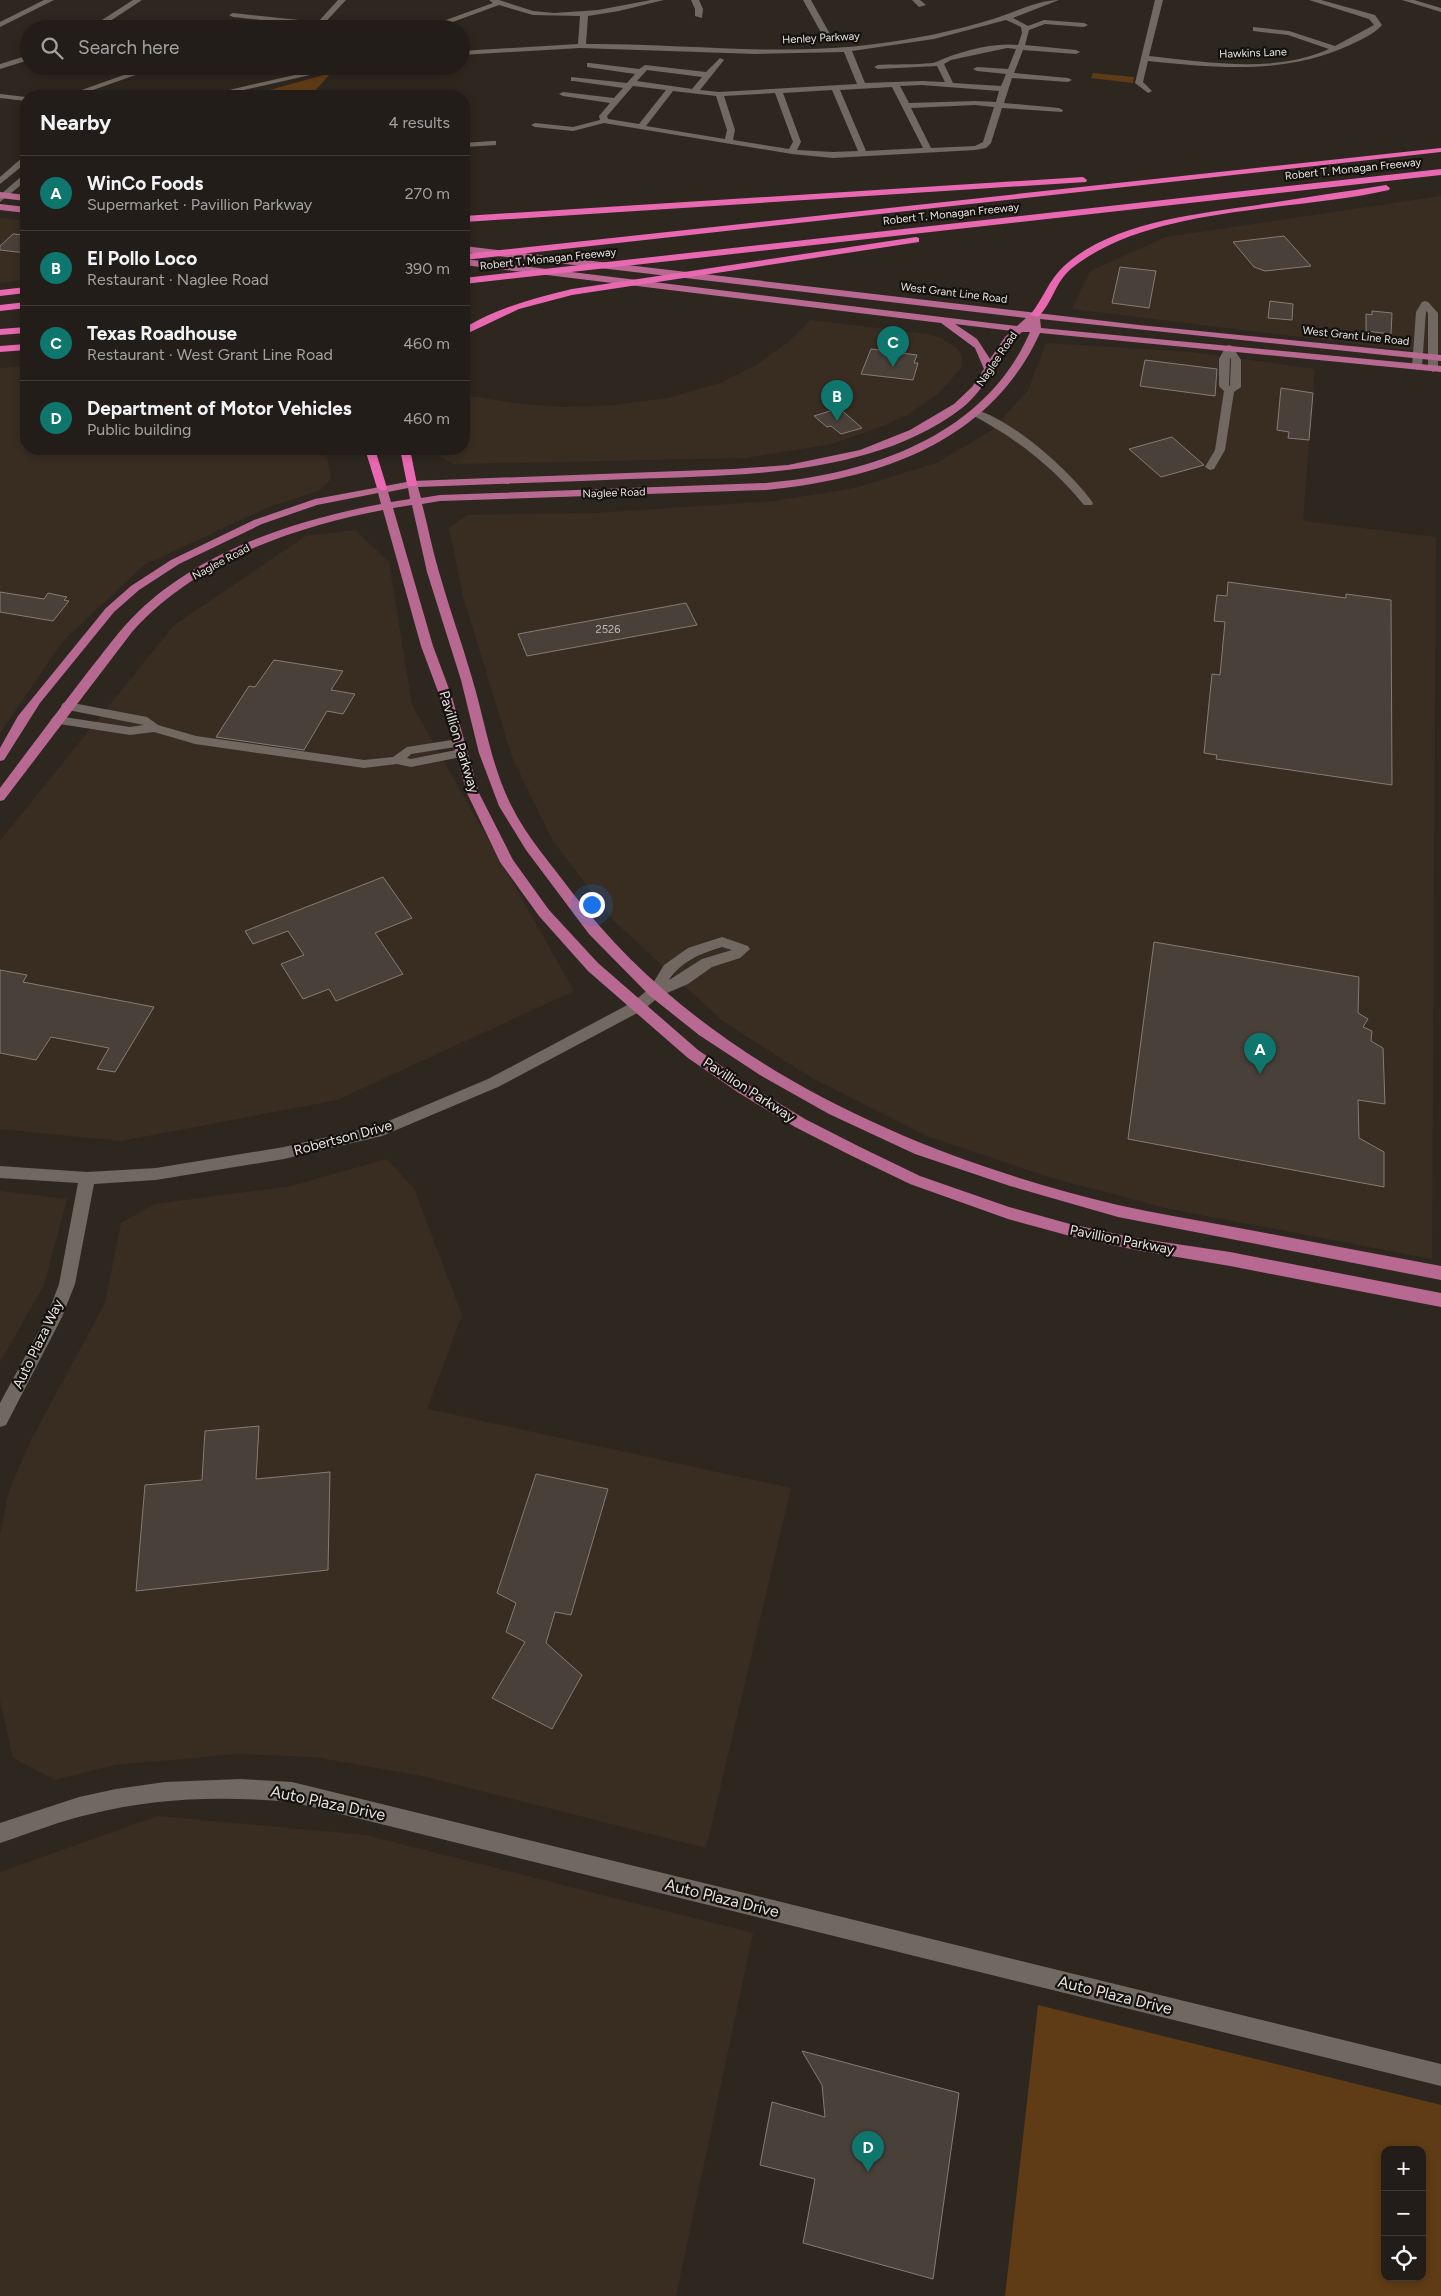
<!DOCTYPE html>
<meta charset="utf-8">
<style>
:root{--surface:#221d18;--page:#2e2a25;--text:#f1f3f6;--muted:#a2a2a2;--line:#3f3b37;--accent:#0f766e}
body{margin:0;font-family:Figtree,sans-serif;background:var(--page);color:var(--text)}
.controls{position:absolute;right:15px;bottom:15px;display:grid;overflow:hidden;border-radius:10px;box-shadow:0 2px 8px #0003}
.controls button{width:45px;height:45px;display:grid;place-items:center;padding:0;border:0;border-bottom:1px solid var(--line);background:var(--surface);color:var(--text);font:25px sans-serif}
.you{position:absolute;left:591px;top:904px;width:18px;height:18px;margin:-12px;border:4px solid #fff;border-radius:50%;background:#1a73e8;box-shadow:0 0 0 8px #1a73e833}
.badge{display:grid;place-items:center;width:32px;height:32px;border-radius:50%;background:var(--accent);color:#fff;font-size:16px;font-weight:700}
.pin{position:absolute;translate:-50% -41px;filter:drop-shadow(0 1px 2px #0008)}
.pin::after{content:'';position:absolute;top:26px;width:18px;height:15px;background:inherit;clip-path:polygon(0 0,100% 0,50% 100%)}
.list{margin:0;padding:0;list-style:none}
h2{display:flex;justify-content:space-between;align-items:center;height:65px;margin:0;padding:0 20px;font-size:21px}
h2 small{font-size:16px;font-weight:400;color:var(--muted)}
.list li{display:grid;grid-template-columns:32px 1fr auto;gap:15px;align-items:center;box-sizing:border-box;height:75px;padding:0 20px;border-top:1px solid var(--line)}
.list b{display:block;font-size:19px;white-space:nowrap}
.list p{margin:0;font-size:16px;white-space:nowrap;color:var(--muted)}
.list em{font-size:16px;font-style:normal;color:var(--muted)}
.icon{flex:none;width:28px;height:28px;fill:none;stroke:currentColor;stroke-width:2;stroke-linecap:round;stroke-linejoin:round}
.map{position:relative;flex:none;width:1441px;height:2296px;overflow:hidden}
.search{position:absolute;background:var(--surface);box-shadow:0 2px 8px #0003;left:20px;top:20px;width:450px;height:55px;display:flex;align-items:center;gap:12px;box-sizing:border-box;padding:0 18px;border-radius:28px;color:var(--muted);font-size:19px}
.panel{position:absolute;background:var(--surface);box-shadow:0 2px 8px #0003;left:20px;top:90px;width:450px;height:365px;border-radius:20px}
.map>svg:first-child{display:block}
.built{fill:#392d22}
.green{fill:#5f3c15;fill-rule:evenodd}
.building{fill:#484039;stroke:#857c74}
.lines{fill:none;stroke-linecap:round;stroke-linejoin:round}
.minor{fill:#716861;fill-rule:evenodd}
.major{fill:#b86991;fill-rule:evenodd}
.highway{fill:#e869b1;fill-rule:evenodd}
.labels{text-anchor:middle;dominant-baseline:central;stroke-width:4.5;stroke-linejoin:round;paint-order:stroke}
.far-street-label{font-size:11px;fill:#e8e3df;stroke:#14110e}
.number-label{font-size:11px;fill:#c0bab6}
.street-label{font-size:14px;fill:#e8e3df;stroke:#14110e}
.near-street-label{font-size:16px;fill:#e8e3df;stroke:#14110e}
</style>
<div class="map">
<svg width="1441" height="2296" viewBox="0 0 1441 2296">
<rect width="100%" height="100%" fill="#2e2720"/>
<!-- built -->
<g class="built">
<polygon points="1441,196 1441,354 1072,309 1090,271 1166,237"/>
<polygon points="0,218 26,221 26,279 0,283"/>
<polygon points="810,320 928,334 941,338 958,349 961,355 962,367 939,393 909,414 886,425 831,444 745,458 454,464 441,457 440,449 464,449 464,395 513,403 562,407 615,405 668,398 720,383 756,365 787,343"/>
<polygon points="1046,343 1191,352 1315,369 1303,521 1436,537 1432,1259 1170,1209 1052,1178 927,1136 812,1078 724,1022 614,921 553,841 512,757 463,596 449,528 467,515 596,513 774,501 855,488 936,463 991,431 1028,390"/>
<polygon points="26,366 26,449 326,449 331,479 320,490 266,508 144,565 63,641 0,733 0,368"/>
<polygon points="355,530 389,562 412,705 574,991 337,1100 121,1141 0,1129 0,841 174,625 306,536"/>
<polygon points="387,1159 414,1189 462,1315 427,1409 791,1488 706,1848 423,1776 314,1757 238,1754 115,1765 55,1780 13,1758 0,1700 0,1535 9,1491 31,1440 105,1303 121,1223 155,1204 291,1186"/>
<polygon points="0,1191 67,1199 44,1285 0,1362"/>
<polygon points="158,1816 365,1835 753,1933 676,2296 0,2296 0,1872"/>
</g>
<!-- green -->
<g class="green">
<polygon points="331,73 310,96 248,96"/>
<polygon points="1093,73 1134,77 1133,83 1091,78"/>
<path d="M1038 2005 1441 2105V2296H1005ZM1385 2150H1422V2277H1385Z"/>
</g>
<!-- building -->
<g class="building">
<polygon points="13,234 26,235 26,253 0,250 0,246"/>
<polygon points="1284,236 1311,266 1265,271 1254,267 1233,242"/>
<polygon points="1120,267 1156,271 1149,308 1112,303"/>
<polygon points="1270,301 1293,304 1292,320 1268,318"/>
<polygon points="1372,311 1392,313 1391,334 1366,331 1366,314 1372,315"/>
<polygon points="871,349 917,355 914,363 918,363 913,380 861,374"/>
<polygon points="1145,360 1217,369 1215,396 1140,386"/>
<polygon points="1281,388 1313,393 1309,440 1288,438 1289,432 1277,430"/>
<polygon points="839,408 862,428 841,434 831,426 827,427 814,416"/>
<polygon points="1172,437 1204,465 1161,477 1129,449"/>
<polygon points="1228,582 1346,598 1346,594 1391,600 1392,785 1216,759 1217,755 1204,753 1212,674 1220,675 1225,622 1214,621 1217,595 1227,596"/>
<polygon points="0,592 44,599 48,593 67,597 64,600 69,601 53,621 0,612"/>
<polygon points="686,603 697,625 527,656 518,634"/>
<polygon points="274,660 343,671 331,690 355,694 343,714 327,711 304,750 216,737 249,686 255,687"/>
<polygon points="383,877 412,918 375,933 403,974 336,1001 329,989 303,999 281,964 304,955 288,931 253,944 245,931"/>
<polygon points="1154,942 1359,977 1358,1013 1368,1019 1363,1027 1372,1031 1371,1041 1383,1048 1385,1104 1358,1100 1359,1138 1384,1152 1384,1187 1128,1139"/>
<polygon points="0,970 27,975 23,982 154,1007 115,1072 97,1069 109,1048 51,1037 36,1060 0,1053"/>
<polygon points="259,1426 256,1479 330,1472 328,1570 136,1591 145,1485 202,1480 205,1431"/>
<polygon points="536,1474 608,1489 571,1615 555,1612 546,1643 582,1675 552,1729 492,1698 525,1642 506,1632 516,1603 497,1593"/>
<polygon points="802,2051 959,2093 933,2279 803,2243 815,2179 760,2165 772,2102 825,2117 822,2085"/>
</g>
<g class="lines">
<!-- minor -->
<g class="minor">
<polygon points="44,0 54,0 0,27 0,22"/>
<polygon points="133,0 142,0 98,29 88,29"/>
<polygon points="338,0 346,0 319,29 311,29 314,26 233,17 229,15 233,13 318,22"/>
<path d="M489 0H499L533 11 554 13 598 10 651 0H664L619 11 588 16 586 44C682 43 778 57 875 44 915 39 955 31 993 19 1014 13 1037 0 1059 0L1013 18 1028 26 1044 20 1084 23 1088 25 1084 27 1045 24 1029 30 1025 45 1076 50 1080 52 1076 54 1023 50 1014 73 1068 78 1072 80 1068 82 1012 78 1004 103 1059 108 1063 110 1062 112 1002 108 991 143 986 148 975 150 833 158 792 154 604 123 573 131 535 127 531 125 535 123 573 127 600 120 599 116 610 103 563 96 559 94 563 92 614 98 623 88 574 81H571V77L627 83 635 74 587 67V63H590L639 69 645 65 706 72 720 58 724 60 700 90 719 92 857 84 844 52 756 54 580 48 461 55V51L578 44 580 16 533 15 499 5 439 27 432 25 493 3ZM1006 20 1021 27 1022 33 1018 45C992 42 958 52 936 62 930 65 888 64 878 65L874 67 878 69 937 66 945 82 922 81 865 83 852 51 934 39ZM1007 48 1016 49 1008 69 977 67 973 69 977 71 1006 74 1001 86 953 83 944 64 951 60ZM647 70 702 77 692 89 637 81ZM922 85 999 91 996 102 975 101 909 103 900 86ZM633 86 666 90 639 124 608 119 607 116ZM892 87 923 148 866 151 840 90ZM832 90 858 151 833 152 797 150 801 142 783 93ZM673 91 716 96 727 130 725 139 646 126ZM775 93 793 142 789 149 733 140 735 130 724 96ZM975 105 994 107 983 142 975 146 931 148 911 108Z"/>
<polygon points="691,0 699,0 703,9 702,18 695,16 695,9"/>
<polygon points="803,0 811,0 830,34 829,36 823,36"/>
<polygon points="912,0 920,0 926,5 919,7"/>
<path d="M1155 0H1163L1149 56C1207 62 1274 74 1329 49L1288 35 1253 31V27L1289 31 1335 46 1374 25 1369 19 1309 0H1321L1375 15 1382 25C1374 34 1361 40 1350 45 1284 75 1219 68 1148 61L1143 82 1152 91 1148 93 1135 83Z"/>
<polygon points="1402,0 1414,0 1441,8 1441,12"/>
<polygon points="29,55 29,60 0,69 0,64"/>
<polygon points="149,66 161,66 76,96 65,96"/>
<polygon points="334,66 350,66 217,96 203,96"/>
<polygon points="0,94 26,97 26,101 0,98"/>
<polygon points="493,141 496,141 496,145 464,147 464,143"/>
<polygon points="23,157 26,157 26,163 0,184 0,177"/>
<polygon points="23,175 26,175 26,181 0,202 0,195"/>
<polygon points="1425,301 1428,302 1438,313 1438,369 1433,372 1428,369 1428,313 1426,311 1422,367 1417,370 1412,367 1416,312 1422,302"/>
<path d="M1229 345 1232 346 1241 360V387L1234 392 1225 450 1214 469 1210 470 1205 467 1215 450 1224 391 1219 386V359L1226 346ZM1230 357 1231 360 1230 386 1229 385Z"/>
<path d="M976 410C1013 420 1071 472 1093 503L1092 505H1084C1053 467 1016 438 972 415L971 413Z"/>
<polygon points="67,702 147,717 158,725 196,736 364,760 393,757 407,747 458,739 462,740 464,743 462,746 411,754 407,758 411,759 461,749 467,753 461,757 411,767 397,764 364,768 195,744 154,732 130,735 53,723 51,720 53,717 57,716 130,727 144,725 63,709 61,706 63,703"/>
<path d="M722 937 748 946 750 949 740 958 712 967 688 984 660 996 643 1010 498 1087 382 1136 284 1159 156 1180 94 1184 75 1284 62 1317 6 1425 0 1427V1403L47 1316 59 1284 78 1183 0 1178V1166L87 1172 156 1168 284 1147 379 1125 488 1079 633 1002 650 988 664 965 688 948ZM722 947 732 950 702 959 669 980C681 961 702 953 722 947Z"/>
<path d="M241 1779 292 1782 1441 2064V2086L292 1802C225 1796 157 1797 91 1814 60 1821 30 1833 0 1843V1823L79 1797 116 1789 165 1782Z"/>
</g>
<!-- major -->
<g class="major">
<polygon points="0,192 26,195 26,201 0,198"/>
<polygon points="0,204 26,207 26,213 0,210"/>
<path d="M464 246 1139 325 1441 355V361L1040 319 1041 328 1441 366V372L1040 333C990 443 878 479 766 490L440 501 422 504C428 526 432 549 439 572 449 608 462 643 472 678 485 721 491 765 511 805 526 836 551 864 571 891 701 1063 913 1156 1118 1205 1154 1213 1192 1219 1228 1226 1299 1239 1370 1253 1441 1266V1280L1118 1217 1010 1186 915 1154 829 1114 760 1075 699 1035 650 996 589 934 526 850 499 806 479 753 461 680 427 572 412 505 393 508 433 646 452 697 479 793 513 860 549 910 598 963 698 1050 749 1085 805 1119 860 1147 920 1176 1009 1207 1070 1224 1136 1238 1230 1252 1441 1293V1307L1230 1266 1136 1250 1070 1236 1008 1219 910 1184 850 1155 795 1127 739 1093 688 1058 588 971 539 916 500 862 467 793 440 697 421 646 383 510C293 527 195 561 132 632L4 800 0 801V788C29 749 58 711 87 673 104 652 119 630 138 612 202 550 296 520 381 504L378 493 317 505 262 524 179 564 139 590 114 612 40 703 4 760 0 761V748L18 716 106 608 131 586 171 560 254 520 315 499 412 481 733 469 788 465 860 450 910 430 954 404 972 387 984 369 975 348 941 323 464 265V259L991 323 1017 326 1026 318 464 252ZM955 324 1012 331 1005 337 990 359 977 339ZM1022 332H1030C985 436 870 474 766 483L440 495 421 498 418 487C489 484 559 482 630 479 738 475 872 477 962 408 989 387 997 354 1022 332ZM408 488 410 499 391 502 388 492Z"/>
</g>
<!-- highway -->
<g class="highway">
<polygon points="1441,148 1441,152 464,260 464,254"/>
<polygon points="1441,169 1441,175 464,284 464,278"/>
<polygon points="1083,177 1087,180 1086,182 464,222 464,216"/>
<path d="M1386 185 1390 188 1389 190C1293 212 1151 205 1072 268 1054 283 1054 301 1038 317L1030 315C1044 298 1048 281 1064 266 1112 222 1197 214 1258 205 1301 198 1343 192 1386 185Z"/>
<path d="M916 237 919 238V242L572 295 519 309 464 335V328C497 308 534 298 572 289Z"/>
<polygon points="26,287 26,293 0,296 0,290"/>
<polygon points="26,302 26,308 0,311 0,305"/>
<polygon points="26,327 26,333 0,335 0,329"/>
<polygon points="26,344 26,350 0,352 0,346"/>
<polygon points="365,449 375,449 387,488 386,490 382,491 377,488"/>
<polygon points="400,449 410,449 417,484 416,486 408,486 407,484"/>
</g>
</g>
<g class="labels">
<!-- far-street labels -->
<g class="far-street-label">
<text transform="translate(821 38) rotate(-3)">Henley Parkway</text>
<text transform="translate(1253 53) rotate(-2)">Hawkins Lane</text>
<text transform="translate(1353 169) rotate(-6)">Robert T. Monagan Freeway</text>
<text transform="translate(951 214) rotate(-6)">Robert T. Monagan Freeway</text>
<text transform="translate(548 259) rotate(-6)">Robert T. Monagan Freeway</text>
<text transform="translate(954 293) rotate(7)">West Grant Line Road</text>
<text transform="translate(1356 336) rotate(6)">West Grant Line Road</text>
<text transform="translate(997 359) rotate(-56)">Naglee Road</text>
<text transform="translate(614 493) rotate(-2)">Naglee Road</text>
<text transform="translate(221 562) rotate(-28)">Naglee Road</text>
</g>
<!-- number labels -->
<g class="number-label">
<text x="608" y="629">2526</text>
</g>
<!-- street labels -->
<g class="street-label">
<text transform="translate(459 742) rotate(73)">Pavillion Parkway</text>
<text transform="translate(749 1090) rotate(33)">Pavillion Parkway</text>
<text transform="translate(343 1138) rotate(-15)">Robertson Drive</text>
<text transform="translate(1122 1240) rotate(11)">Pavillion Parkway</text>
<text transform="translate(38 1344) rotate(-64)">Auto Plaza Way</text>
</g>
<!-- near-street labels -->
<g class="near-street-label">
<text transform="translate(328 1803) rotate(12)">Auto Plaza Drive</text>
<text transform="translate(722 1898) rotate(14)">Auto Plaza Drive</text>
<text transform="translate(1115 1995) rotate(14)">Auto Plaza Drive</text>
</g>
</g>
</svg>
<div class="controls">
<button>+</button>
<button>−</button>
<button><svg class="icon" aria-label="locate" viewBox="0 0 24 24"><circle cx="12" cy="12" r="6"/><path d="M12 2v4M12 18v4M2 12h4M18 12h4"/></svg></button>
</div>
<div class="you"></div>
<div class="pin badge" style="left:1260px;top:1074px">A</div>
<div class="pin badge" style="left:837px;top:421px">B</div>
<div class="pin badge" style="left:893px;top:367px">C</div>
<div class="pin badge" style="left:868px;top:2172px">D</div>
<div class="search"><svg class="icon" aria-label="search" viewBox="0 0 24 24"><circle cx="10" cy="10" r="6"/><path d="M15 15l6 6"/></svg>Search here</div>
<section class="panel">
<h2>Nearby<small>4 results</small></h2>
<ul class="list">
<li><span class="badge">A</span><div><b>WinCo Foods</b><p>Supermarket · Pavillion Parkway</p></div><em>270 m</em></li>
<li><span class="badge">B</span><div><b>El Pollo Loco</b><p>Restaurant · Naglee Road</p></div><em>390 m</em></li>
<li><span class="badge">C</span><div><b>Texas Roadhouse</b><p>Restaurant · West Grant Line Road</p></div><em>460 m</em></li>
<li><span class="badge">D</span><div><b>Department of Motor Vehicles</b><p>Public building</p></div><em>460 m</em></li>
</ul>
</section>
</div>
